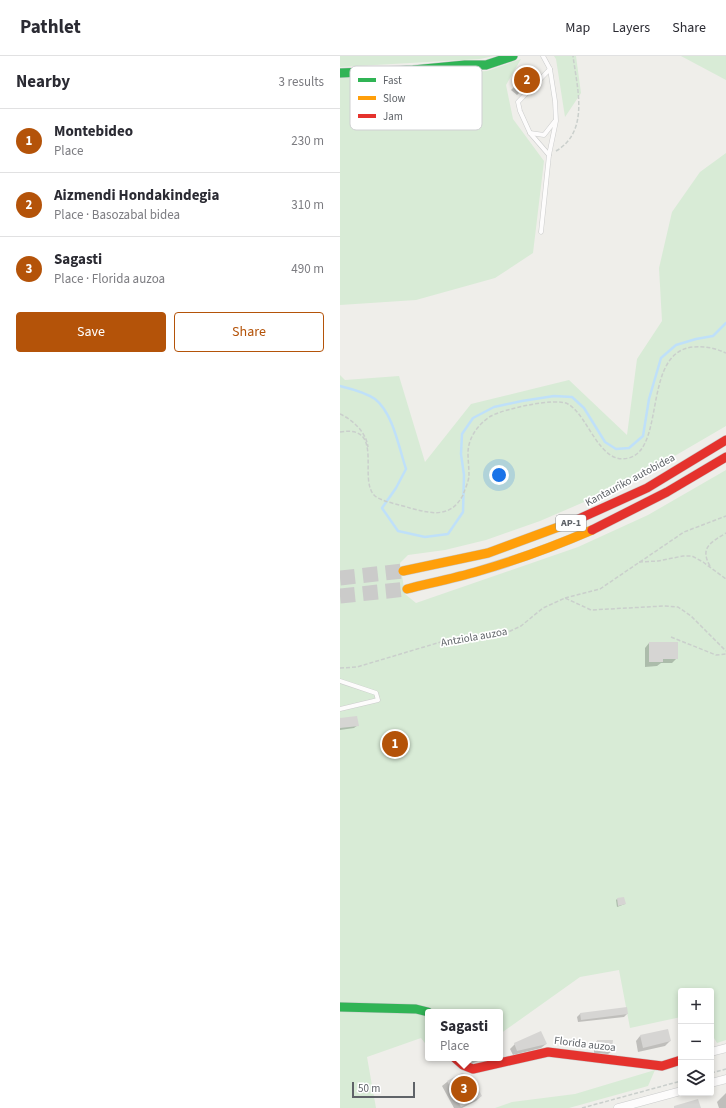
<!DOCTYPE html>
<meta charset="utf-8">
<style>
:root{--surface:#fff;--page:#f7f7f7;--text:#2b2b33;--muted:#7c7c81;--line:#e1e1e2;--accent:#b45309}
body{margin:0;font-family:"Source Sans 3",sans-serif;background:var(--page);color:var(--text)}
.controls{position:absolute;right:12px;bottom:12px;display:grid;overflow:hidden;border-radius:4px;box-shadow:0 2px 6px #0003}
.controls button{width:36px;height:36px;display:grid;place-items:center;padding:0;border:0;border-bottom:1px solid var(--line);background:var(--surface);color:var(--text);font:20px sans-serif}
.scale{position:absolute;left:12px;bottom:10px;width:63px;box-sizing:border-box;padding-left:4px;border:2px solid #5f6368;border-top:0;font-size:11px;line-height:14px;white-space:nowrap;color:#5f6368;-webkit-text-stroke:3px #fff;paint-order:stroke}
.you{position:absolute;left:159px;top:419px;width:14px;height:14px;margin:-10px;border:3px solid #fff;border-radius:50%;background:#1a73e8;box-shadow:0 0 0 6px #1a73e833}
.badge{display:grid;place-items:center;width:26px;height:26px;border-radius:50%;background:var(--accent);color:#fff;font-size:13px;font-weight:700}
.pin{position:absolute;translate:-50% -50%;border:2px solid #fff;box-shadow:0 1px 4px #0006}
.popup{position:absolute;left:85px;top:953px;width:78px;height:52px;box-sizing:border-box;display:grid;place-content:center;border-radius:4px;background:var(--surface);filter:drop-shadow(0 1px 3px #0005);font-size:13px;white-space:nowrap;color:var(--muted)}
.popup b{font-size:15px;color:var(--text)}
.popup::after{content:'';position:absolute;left:50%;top:100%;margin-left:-8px;border:8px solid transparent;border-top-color:var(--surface)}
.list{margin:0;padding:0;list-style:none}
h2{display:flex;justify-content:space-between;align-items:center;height:52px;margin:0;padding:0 16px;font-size:17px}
h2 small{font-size:13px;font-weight:400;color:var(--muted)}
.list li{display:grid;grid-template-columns:26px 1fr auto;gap:12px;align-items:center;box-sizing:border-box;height:64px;padding:0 16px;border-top:1px solid var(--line)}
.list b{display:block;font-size:15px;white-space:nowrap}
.list p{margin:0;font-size:13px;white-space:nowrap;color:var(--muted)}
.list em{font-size:13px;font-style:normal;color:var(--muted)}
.actions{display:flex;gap:8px;padding:12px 16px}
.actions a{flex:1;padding:9px 0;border:1px solid var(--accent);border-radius:4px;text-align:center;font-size:14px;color:var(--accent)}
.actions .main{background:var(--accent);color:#fff}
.icon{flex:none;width:22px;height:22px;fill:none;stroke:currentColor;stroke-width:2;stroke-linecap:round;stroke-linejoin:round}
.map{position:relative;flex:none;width:386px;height:1052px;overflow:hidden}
header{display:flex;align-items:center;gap:24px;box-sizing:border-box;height:56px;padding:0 20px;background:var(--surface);border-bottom:1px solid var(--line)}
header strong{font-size:19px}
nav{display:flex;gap:22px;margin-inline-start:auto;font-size:14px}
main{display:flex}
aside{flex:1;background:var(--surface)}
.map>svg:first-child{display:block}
.green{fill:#d8ebd6}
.shadow{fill:#0003}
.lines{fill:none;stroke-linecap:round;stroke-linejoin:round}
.stream{stroke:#bfe0f9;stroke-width:2.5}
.building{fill:#d6d5d3}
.highway-tunnel{stroke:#cbcbca;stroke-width:15;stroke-dasharray:15 8;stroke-linecap:butt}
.lane-casing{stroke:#cbcccc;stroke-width:5}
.street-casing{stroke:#cbcccc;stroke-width:9}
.fast-casing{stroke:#cacacb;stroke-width:10}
.slow-casing{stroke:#cacacb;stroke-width:10}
.jam-casing{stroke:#cacacb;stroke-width:10}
.path{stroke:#cacfcc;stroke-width:1.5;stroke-dasharray:4 2;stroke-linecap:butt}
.lane{stroke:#fdfcfc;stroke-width:4}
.street{stroke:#fdfcfc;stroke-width:8}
.fast{stroke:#30b455;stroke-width:9}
.slow{stroke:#ff9f0a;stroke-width:9}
.jam{stroke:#e5322d;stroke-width:9}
.labels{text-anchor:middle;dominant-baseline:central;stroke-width:3.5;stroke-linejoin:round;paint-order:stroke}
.shield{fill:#fff;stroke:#8f9295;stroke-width:1}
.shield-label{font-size:10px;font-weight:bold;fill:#5f6368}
.street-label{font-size:11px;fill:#5f6368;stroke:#fff}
.key{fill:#fff;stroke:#cfd0d2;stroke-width:1}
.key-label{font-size:11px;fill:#5f6368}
</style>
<header>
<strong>Pathlet</strong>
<nav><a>Map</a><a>Layers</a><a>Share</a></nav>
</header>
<main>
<aside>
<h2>Nearby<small>3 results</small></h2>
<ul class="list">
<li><span class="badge">1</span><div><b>Montebideo</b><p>Place</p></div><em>230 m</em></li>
<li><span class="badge">2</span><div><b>Aizmendi Hondakindegia</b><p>Place · Basozabal bidea</p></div><em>310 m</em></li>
<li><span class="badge">3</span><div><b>Sagasti</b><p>Place · Florida auzoa</p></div><em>490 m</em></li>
</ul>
<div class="actions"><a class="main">Save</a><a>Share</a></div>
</aside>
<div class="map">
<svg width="386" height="1052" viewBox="0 0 386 1052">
<rect width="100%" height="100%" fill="#efeeea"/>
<!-- green -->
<g class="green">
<polygon points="0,0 154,0 140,3 0,11"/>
<polygon points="214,0 236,0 241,37 225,61 216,3"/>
<polygon points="341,0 386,0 386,24"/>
<polygon points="181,3 166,29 173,63 204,105 193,197 155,222 76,244 0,249 0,22 14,21 52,21 147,15"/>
<polygon points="386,97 386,370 326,405 272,434 200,465 146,484 105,494 68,499 60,507 65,538 76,547 238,491 308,459 386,414 386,984 377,987 371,977 371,935 341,935 341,961 290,972 279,914 240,921 160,978 160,956 88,956 88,991 81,982 27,1001 36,1052 0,1052 0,319 5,324 59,320 85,406 131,348 229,324 287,379 297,303 322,265 319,212 332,156 360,116"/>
<polygon points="315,1014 308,1030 229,1052 155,1052 172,1046 235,1038"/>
</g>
<!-- shadow -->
<g class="shadow">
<polygon points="193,12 199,18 177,39 171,34"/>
<polygon points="309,587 337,602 332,607 321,607 317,610 305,611 305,592"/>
<polygon points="0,663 18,669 14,672 0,674"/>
<polygon points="277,843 285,848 277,851 276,844"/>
<polygon points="240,958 287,958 284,961 238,966 237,961"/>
<polygon points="300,980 330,985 325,990 298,996 296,985"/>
<polygon points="257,985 272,985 272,995 268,998 254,997 254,988"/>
<polygon points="175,988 206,988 201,992 173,999 170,993"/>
<polygon points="122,1002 146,1002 128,1009"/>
<polygon points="122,1018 141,1040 136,1045 122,1052 114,1052 102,1030 107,1026"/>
<polygon points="386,1037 386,1052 379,1052 377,1046"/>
</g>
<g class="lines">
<!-- stream -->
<path class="stream" d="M0 330C12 333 25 336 35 343 53 357 59 392 66 413L56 432 42 452 58 475 85 481 108 478 123 456 124 419 121 398 122 378 133 362 154 351 182 345 214 340 232 341 244 352 265 386 276 393 289 392 303 380 309 343 321 302 336 289 356 283 373 280 386 267"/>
</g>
<!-- building -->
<g class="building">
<polygon points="193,11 200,18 180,37 174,30"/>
<polygon points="309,586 338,586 338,603 323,603 323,606 309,606"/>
<polygon points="17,660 19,670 0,672 0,662"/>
<polygon points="284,841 286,848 278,850 277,842"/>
<polygon points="287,951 288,958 241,964 240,957"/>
<polygon points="328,973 331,985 303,992 300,979"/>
<polygon points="201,975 207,988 177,995 174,987"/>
<polygon points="257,984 273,984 272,995 256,994"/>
<polygon points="122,1017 131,1020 142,1040 121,1051 107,1025"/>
<polygon points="358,1043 361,1052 334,1052 334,1050"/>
</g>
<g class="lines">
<!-- highway-tunnel -->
<g class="highway-tunnel">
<polyline points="0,522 63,515"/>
<polyline points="0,540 67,533"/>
</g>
<!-- lane casing -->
<g class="lane-casing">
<g id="lane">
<polyline points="190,77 204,79 215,65"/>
<polyline points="209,99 190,77 180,55 178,46 210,13"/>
<polyline points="201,176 209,99 216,65 215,45 210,13 203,0"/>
<polyline points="0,625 36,637 38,644 0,653"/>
</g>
</g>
<!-- street casing -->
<g class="street-casing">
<g id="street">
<polyline points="371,996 386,992"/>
<polyline points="371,1027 386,1023"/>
<polyline points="278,1052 341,1035"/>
</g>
</g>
<!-- fast casing -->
<g class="fast-casing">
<g id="fast">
<polyline points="0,17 73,14 125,9 146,9 173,0"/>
<polyline points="0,951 76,953 88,956"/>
</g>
</g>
<!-- slow casing -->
<g class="slow-casing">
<g id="slow">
<polyline points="63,515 148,497 232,466"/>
<path d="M67 533C91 527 115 522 139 515 177 504 215 490 252 474"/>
</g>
</g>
<!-- jam casing -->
<g class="jam-casing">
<g id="jam">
<polyline points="232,466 307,432 386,384"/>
<polyline points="252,474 327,436 386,401"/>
<polyline points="115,1002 123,1009 133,1013 208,996 322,1010 341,1004"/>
</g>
</g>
<!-- path -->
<g class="path">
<path d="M216 95C250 75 237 32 233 0"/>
<path d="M0 358C13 364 26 376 28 391"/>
<path d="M0 376C46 368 17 424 35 440 43 446 61 449 70 452 92 458 111 462 123 439 125 433 129 425 129 419 129 412 128 404 128 397 128 382 138 368 151 360 164 353 216 341 228 348 249 360 259 410 289 402 326 392 302 296 353 291 365 290 375 292 386 297"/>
<polyline points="299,506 318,505 343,500 352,500 363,506 386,523"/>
<path d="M370 510C359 491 372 486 386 477"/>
<polyline points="225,542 260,533 344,476 386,460"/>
<polyline points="331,581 376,599 386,598"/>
<polyline points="0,612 17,611 104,585 166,577 181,570 203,552 225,542 251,554 324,550 338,551 351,560 386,595"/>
<polyline points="371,1017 386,1013"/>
<polyline points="242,1052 341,1025"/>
</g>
<!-- lane -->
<use href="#lane" class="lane"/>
<!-- street -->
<use href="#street" class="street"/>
<!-- fast -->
<use href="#fast" class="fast"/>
<!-- slow -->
<use href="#slow" class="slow"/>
<!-- jam -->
<use href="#jam" class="jam"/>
</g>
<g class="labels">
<!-- shield labels -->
<rect class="shield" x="216" y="459" width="30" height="16" rx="3"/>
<g class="shield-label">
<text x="231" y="467">AP-1</text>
</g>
<!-- street labels -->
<g class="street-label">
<text transform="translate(290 424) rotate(-28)">Kantauriko autobidea</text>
<text transform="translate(134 581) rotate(-10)">Antziola auzoa</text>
<text transform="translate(245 988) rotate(7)">Florida auzoa</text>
</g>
</g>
<!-- legend -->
<rect x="10" y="10" width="132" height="64" rx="6" class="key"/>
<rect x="18" y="22" width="18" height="4" fill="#30b455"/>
<rect x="18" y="40" width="18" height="4" fill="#ff9f0a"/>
<rect x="18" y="58" width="18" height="4" fill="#e5322d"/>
<g class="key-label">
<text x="43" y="28">Fast</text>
<text x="43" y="46">Slow</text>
<text x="43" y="64">Jam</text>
</g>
</svg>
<div class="controls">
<button>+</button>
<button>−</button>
<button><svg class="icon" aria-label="layers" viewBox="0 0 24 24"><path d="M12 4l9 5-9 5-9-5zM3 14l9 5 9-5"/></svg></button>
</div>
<div class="scale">50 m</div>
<div class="you"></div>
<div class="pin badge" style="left:55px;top:688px">1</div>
<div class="pin badge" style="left:187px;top:24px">2</div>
<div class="pin badge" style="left:124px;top:1033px">3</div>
<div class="popup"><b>Sagasti</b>Place</div>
</div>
</main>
